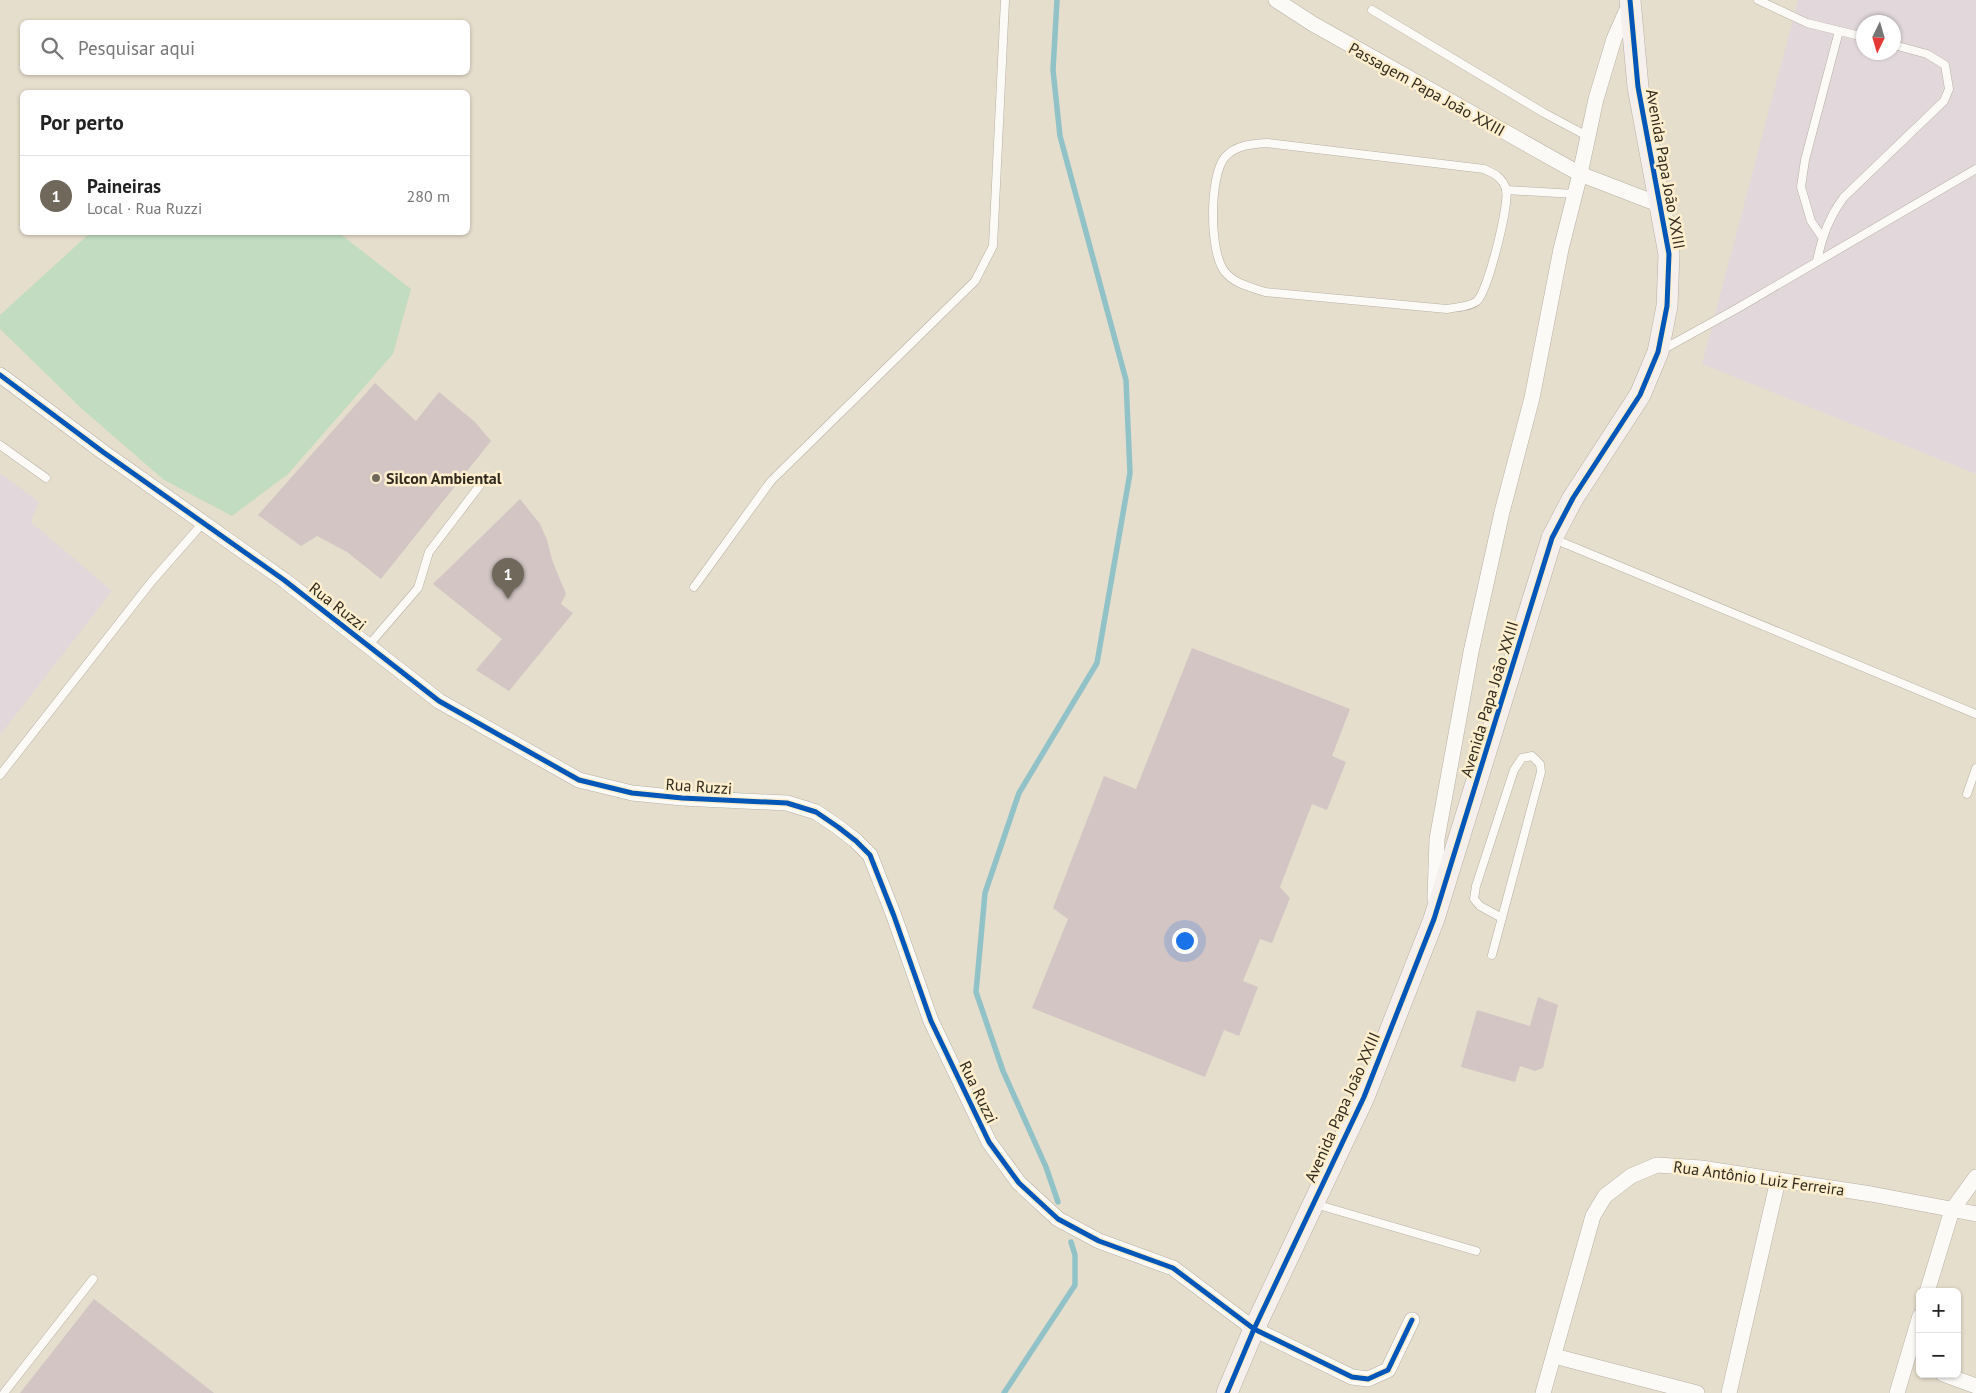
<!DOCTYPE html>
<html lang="pt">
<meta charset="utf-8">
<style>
:root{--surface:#fff;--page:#f6f6f6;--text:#222;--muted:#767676;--line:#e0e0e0;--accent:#70695b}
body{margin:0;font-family:"PT Sans",sans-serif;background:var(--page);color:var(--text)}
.controls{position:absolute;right:15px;bottom:15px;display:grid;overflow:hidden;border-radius:8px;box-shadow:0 1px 4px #0004}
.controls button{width:45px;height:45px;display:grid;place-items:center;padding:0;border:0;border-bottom:1px solid var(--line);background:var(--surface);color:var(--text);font:25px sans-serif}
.compass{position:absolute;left:1856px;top:15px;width:45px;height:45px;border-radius:50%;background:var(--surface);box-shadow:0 1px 4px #0004;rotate:185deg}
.you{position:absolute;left:1184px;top:940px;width:18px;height:18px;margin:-12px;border:4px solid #fff;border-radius:50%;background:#1a73e8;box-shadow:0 0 0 8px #1a73e833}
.badge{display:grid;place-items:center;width:32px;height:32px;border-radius:50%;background:var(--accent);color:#fff;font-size:16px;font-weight:700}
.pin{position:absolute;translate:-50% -41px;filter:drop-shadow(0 1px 2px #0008)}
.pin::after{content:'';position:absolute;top:26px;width:18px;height:15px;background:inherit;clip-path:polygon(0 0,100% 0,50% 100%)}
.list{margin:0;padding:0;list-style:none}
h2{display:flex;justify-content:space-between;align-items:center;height:65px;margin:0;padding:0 20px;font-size:21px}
h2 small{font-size:16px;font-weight:400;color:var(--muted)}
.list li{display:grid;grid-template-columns:32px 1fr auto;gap:15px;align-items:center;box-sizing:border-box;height:80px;padding:0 20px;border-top:1px solid var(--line)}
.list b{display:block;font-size:19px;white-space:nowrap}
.list p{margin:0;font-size:16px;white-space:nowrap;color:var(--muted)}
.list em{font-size:16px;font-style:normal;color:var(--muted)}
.icon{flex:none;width:28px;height:28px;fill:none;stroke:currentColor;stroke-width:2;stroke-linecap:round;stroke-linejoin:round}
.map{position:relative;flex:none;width:1976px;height:1393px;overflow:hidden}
.search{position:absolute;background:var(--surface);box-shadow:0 1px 4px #0004;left:20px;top:20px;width:450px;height:55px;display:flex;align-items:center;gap:12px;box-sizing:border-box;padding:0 18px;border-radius:8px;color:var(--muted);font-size:19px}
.panel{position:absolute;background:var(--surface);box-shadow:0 1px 4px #0004;left:20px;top:90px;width:450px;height:145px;border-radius:8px}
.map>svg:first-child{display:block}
.industrial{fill:#e2d8db;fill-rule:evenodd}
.green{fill:#c2dcc2}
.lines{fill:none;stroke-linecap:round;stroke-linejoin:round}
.stream{stroke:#91c2c7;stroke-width:5.5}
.building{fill:#d2c5c4}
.lane-casing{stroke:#b7b0a3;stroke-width:9}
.street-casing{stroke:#b7b0a3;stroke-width:16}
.secondary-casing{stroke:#b7b0a3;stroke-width:22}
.lane{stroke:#fbfaf7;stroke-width:8}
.street{stroke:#fbfaf7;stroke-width:15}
.secondary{stroke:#f5f0ee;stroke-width:21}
.cycleway-casing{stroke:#fdefce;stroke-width:8}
.cycleway{stroke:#0057b8;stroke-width:5}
.poi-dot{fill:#70695b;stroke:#fdefce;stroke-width:2}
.labels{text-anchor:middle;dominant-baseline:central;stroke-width:5;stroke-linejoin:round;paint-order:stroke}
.street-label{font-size:16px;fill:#302a1e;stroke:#fdefce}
.poi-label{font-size:16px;font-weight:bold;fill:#302a1e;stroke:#fdefce;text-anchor:start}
</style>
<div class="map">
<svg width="1976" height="1393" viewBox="0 0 1976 1393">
<rect width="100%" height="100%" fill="#e6decc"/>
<!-- industrial -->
<g class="industrial">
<path d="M1798 0H1976V474L1702 364ZM1864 22H1894V52H1864Z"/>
<polygon points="0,473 39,502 31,522 112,591 0,735"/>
</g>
<!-- green -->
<polygon class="green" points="90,233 339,233 411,289 393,354 288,474 232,516 164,480 82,409 0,329 0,315"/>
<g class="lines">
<!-- stream -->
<g class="stream">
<polyline points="1057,0 1053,70 1060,136 1126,380 1130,473 1097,663 1019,793 985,893 976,992 1003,1071 1046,1167 1058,1202"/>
<polyline points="1004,1393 1075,1285 1075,1255 1071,1242"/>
</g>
</g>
<!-- building -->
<g class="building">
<polygon points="375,383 416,421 439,392 475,422 491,441 381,579 347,552 317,536 301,546 258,515"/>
<polygon points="520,499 540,524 547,540 552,560 566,594 561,604 573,613 509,691 476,670 502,639 433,584"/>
<polygon points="1192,648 1350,709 1332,756 1346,762 1327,810 1312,804 1280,887 1290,898 1272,943 1260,939 1243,981 1258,987 1239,1036 1224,1030 1205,1077 1032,1008 1068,919 1053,908 1104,776 1136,789"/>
<polygon points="1538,997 1558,1005 1543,1068 1535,1071 1520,1066 1515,1082 1461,1067 1477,1010 1530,1026"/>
<polygon points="94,1299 214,1393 20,1393"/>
</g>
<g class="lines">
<!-- lane casing -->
<g class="lane-casing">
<g id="lane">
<polyline points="1758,0 1807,23 1864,37"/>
<polyline points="1372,10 1544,113 1587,136"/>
<path d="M1267 143 1484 169C1495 174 1502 177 1506 189 1510 203 1488 291 1477 301 1470 307 1456 307 1447 309L1265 292C1250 287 1235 284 1225 272 1209 253 1209 176 1225 157 1236 145 1252 144 1267 143Z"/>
<polyline points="1506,190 1575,194"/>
<polyline points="1822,237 1811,221 1801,187 1805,160 1839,31"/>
<path d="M1817 261C1822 237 1829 217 1844 197L1944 101 1949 89 1945 65 1927 54 1894 45"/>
<polyline points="1662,350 1738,308 1976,169"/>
<polyline points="0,445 46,478"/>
<polyline points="1554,539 1976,714"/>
<polyline points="694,587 771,481 975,281 993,246 1005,0"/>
<polyline points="368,646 418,588 429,552 487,476"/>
<polyline points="0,775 152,581 202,524"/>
<polyline points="1967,794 1976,768"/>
<polyline points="1492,955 1541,772 1540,764 1532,756 1522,758 1514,770 1476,886 1474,899 1480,906 1502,918"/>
<polyline points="1315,1204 1476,1251"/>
<polyline points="4,1393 93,1279"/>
</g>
</g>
<!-- street casing -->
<g class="street-casing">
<g id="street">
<polyline points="1276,0 1313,24 1580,174 1658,204"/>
<polyline points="0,375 103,452 284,580 439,701 579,780 632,793 682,798 787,803 816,812 838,827 856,841 870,855 894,916 931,1021 989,1142 1019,1183 1058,1219 1099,1241 1173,1268 1254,1329 1352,1377 1368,1379 1388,1370 1412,1320"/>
<polyline points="1435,898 1437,839 1471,652 1502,512 1532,398 1561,249 1580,174 1596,99 1614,39 1629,5"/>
<polyline points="1927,1292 1952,1210 1976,1177"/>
<polyline points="1554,1356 1697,1393"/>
<polyline points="1943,1374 1976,1386"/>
<polyline points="1543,1393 1593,1216 1605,1196 1631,1176 1657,1165 1701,1168 1871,1194 1976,1214"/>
<polyline points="1729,1393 1778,1180"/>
<polyline points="1897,1393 1920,1316"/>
</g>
</g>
<!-- secondary casing -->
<g class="secondary-casing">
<polyline id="secondary" points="1227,1393 1254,1329 1364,1097 1434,919 1552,538 1573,498 1640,395 1658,352 1667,306 1669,254 1638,87 1630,0"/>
</g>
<!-- lane -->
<use href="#lane" class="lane"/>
<!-- street -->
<use href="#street" class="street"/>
<!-- secondary -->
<use href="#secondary" class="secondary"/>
<!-- cycleway casing -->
<g class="cycleway-casing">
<g id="cycleway">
<polyline points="0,375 103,452 284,580 439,701 579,780 632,793 682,798 787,803 816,812 838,827 856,841 870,855 894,916 931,1021 989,1142 1019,1183 1058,1219 1099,1241 1173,1268 1254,1329 1352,1377 1368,1379 1388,1370 1412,1320"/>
<polyline points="1227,1393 1254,1329 1364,1097 1434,919 1552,538 1573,498 1640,395 1658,352 1667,306 1669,254 1638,87 1630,0"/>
</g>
</g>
<!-- cycleway -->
<use href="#cycleway" class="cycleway"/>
</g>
<!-- markers -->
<circle class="poi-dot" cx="376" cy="478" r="5"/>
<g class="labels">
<!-- street labels -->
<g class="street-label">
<text transform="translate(1427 89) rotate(29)">Passagem Papa João XXIII</text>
<text transform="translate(1666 169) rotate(80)">Avenida Papa João XXIII</text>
<text transform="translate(338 606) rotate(38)">Rua Ruzzi</text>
<text transform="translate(1489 699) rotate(-73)">Avenida Papa João XXIII</text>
<text transform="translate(699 786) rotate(4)">Rua Ruzzi</text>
<text transform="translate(979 1092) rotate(64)">Rua Ruzzi</text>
<text transform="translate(1342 1107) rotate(-66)">Avenida Papa João XXIII</text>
<text transform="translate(1759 1178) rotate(8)">Rua Antônio Luiz Ferreira</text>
</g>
<!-- poi labels -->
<g class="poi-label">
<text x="386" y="478">Silcon Ambiental</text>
</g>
</g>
</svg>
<div class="controls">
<button>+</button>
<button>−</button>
</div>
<svg class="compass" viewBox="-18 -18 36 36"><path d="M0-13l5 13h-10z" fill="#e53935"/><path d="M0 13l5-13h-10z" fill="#767676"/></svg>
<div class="you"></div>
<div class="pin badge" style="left:508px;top:599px">1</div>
<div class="search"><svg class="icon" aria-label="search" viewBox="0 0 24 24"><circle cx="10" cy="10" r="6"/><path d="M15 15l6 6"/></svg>Pesquisar aqui</div>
<section class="panel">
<h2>Por perto<small></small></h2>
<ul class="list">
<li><span class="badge">1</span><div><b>Paineiras</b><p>Local · Rua Ruzzi</p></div><em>280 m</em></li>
</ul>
</section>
</div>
